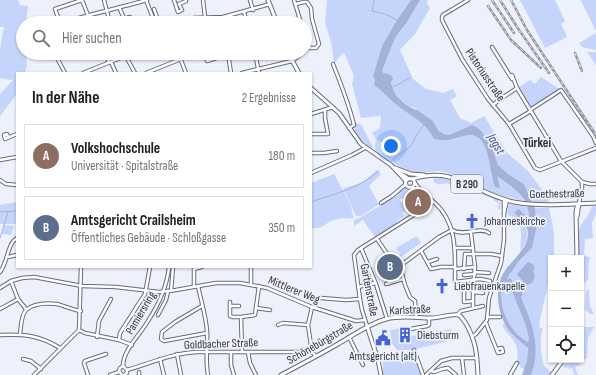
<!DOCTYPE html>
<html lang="de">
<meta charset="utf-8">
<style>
:root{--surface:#fff;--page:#f2f2f2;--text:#202124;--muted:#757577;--line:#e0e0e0;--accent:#4662d6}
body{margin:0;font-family:"Sofia Sans Condensed",sans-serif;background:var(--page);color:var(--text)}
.controls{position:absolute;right:12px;bottom:12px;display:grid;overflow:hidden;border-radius:0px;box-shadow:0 1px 3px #0004}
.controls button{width:36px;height:36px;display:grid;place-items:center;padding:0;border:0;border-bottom:1px solid var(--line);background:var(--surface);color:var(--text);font:20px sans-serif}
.you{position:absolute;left:391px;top:146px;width:14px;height:14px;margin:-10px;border:3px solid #fff;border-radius:50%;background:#1a73e8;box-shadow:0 0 0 6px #1a73e833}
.badge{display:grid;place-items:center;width:26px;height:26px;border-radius:50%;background:var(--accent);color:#fff;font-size:13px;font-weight:700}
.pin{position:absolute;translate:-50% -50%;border:2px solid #fff;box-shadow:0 1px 4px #0006}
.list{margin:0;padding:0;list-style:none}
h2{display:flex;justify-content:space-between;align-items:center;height:52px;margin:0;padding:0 16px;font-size:17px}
h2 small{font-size:13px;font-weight:400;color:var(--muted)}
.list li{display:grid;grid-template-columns:26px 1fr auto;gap:12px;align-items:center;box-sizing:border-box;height:64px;margin:0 8px 8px;padding:0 8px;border:1px solid var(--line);border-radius:0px}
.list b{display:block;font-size:15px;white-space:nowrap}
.list p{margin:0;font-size:13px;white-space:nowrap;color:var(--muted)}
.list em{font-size:13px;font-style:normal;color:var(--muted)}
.icon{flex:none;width:22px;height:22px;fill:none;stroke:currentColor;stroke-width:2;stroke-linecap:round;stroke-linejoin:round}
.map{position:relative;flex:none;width:596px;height:375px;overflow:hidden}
.search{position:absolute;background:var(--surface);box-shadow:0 1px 3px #0004;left:16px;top:16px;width:296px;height:44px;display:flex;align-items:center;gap:10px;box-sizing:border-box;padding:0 14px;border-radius:22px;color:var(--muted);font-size:15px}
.panel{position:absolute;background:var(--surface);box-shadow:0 1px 3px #0004;left:16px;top:72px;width:296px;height:196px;border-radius:0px}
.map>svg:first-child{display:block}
.green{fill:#c5d4fb}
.water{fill:#a4b2d8;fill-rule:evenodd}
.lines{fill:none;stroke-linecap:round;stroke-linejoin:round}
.stream{stroke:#a4b2d8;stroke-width:1}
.minor-casing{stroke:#666c7b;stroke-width:4.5}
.major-casing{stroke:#666c7b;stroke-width:5}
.minor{stroke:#fff;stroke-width:2.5}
.major{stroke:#fff;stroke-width:3}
.rail-casing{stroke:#9397a0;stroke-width:2.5}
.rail{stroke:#edf1fc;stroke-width:1;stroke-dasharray:3;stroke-linecap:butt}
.labels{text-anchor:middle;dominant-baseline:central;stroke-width:3.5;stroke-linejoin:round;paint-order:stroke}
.shield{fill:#edf1fc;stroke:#6c6f77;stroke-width:1}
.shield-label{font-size:11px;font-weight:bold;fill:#34373e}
.street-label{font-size:12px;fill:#34373e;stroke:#edf1fc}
.poi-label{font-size:12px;fill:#34373e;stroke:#edf1fc;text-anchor:start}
.neighbourhood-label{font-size:13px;font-weight:bold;fill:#2a2f3d;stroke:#edf1fc}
.water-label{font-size:13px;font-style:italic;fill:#405184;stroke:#edf1fc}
</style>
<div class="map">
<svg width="596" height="375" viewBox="0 0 596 375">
<rect width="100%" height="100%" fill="#edf1fc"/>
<!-- green -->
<g class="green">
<polygon points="0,0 18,0 20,5 28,6 26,23 23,23 23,53 26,53 27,66 25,73 17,73 17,78 11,80 0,78 0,49 4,27 0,27"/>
<path d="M327 0H411L397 20 382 46 373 76 382 90 397 105 423 122 434 139C439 139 445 141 450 140 457 140 464 134 471 134 486 134 492 170 492 180L497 175 515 187 524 201 492 193 448 173 439 171 421 173 408 172 399 167 382 154 387 146 376 139 372 133 380 128 381 116 361 118 352 84 354 76 346 57 344 53 342 54 334 64 332 46 325 22Z"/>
<polygon points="420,0 428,0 427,3 430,8 415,34 400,50 413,79 426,89 443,93 453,89 457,96 450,100 460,118 471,123 484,116 507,153 528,171 549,199 548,203 533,202 524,184 508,174 498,165 493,150 483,133 470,126 449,135 441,133 433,121 417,109 409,106 400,100 392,89 391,76 385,73 384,74 382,71 395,38 403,28"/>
<polygon points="520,0 555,0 565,21 561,24 567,37 545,48"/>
<polygon points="580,0 596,0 596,31 581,1"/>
<polygon points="596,33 596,50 582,47 579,43"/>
<polygon points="587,52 596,52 596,65"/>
<polygon points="541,77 561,90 530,110 517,88 530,80 535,84"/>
<polygon points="14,79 17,79 17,94 0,116 0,94"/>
<polygon points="354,122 362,125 364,130 373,147 371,149 356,136"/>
<path d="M377 170 381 174 369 186 379 204 361 216H356L343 188C360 184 364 182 377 170Z"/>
<path d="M334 174C340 186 354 206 353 219 347 218 340 218 334 220 324 223 323 230 311 228V183Z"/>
<path d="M433 177H442L450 179 497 199 501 203 500 210 498 209 499 203 494 201V199L477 193H472L459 187 446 183C440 185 438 185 434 182Z"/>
<polygon points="404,187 407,190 413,190 418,193 400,199 401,203 404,202 408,208 402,213 405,216 397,221 398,223 375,237 363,220 354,226 354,220 361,217 391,199 392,199 398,195 398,193"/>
<polygon points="17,202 17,224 0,224 0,205"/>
<path d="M509 204 528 207 529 208V220L519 210 514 212C526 227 534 233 520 251 521 237 525 218 507 215L508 212H507Z"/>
<path d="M592 206H596V214L592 223 593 238 585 239 584 255 591 258 589 260 588 280 584 283 581 326V258H578C578 250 577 232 581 225 586 217 588 218 592 206Z"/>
<path d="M535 208H549L554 233V256L553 258H551C551 282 542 304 539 327L543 329C539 336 541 358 544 365 545 368 549 370 551 372L549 375H531C542 347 532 323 521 297L523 295 520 286 519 293 511 279 508 280 507 279 510 273H511L518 262 532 248 537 225Z"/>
<polygon points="4,225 14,226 11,235 2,234"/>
<polygon points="417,236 421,243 398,259 397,257 401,254 396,248"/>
<path d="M502 288 505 291H512L514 296C517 306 532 334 528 342 509 332 498 308 502 288Z"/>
<polygon points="589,289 590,306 594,314 590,314 585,309 586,291"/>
<path d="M505 324 528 348 527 361 525 369 521 368 520 365 517 363C520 341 512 342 502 325Z"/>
<polygon points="583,327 594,327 588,338 587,358 580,362 580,365 575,367 578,375 574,375 572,368 569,369 568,367 565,368 563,366 567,360 581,360 581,339"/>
<polygon points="402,328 405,337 452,329 452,340 412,350 397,350 392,343 390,330"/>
<polygon points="412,352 421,375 383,375 383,360"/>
</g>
<!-- water -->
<g class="water">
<path d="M411 0H420L407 22 395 38 382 71 384 74 385 73 391 75 393 79 391 82C393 96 403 104 416 110L417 109 419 111 433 121 439 131 444 134 449 135 472 125 478 128 483 133 493 150 498 165 508 174 524 184 535 208 537 225 532 248 518 262 511 273H510L507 279 508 280 509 278 511 279 519 292V286L520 287 523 295 521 297C532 323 542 347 531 375H522L527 361 528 348C521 342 509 333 505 324 496 307 495 284 506 269 514 259 527 248 528 235 529 226 519 219 514 212L519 209 529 220C531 198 513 187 497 176L500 188 495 187C489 173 490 127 464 136 453 139 446 142 434 139 424 120 413 118 398 106 389 99 383 91 374 85L375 80 373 76 382 46 397 20ZM502 288 505 291H512L514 296C517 306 532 334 528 342 510 333 498 308 502 288Z"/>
<polygon points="528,262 533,264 535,269 533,270 534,275 535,275 533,282 527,285 525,284 517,274"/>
</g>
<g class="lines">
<!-- stream -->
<g class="stream">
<path d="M374 0 372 11C381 13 390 15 398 21"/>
<polyline points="404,81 410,78"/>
<polyline points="393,87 403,82"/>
<polyline points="393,159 411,146 419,131 424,125"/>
<path d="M311 202C327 196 345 192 360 184 367 180 373 175 379 171"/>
<polyline points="0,212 17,211"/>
<polyline points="0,238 8,212"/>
</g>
<!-- minor casing -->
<g class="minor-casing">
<g id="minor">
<polyline points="104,0 110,23"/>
<polyline points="146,0 153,18 157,17 154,9"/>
<polyline points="174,0 178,12 182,10 179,4"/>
<polyline points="203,0 205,17"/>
<polyline points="250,0 253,10"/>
<polyline points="294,0 301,23"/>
<polyline points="468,0 443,15 442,17 442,20 462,59 488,99 509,124 535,168 540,170 596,148"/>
<polyline points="179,4 186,1"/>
<polyline points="296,4 304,2 307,2 311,8 312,19 319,44 316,48 307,48"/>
<polyline points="119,7 126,23"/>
<polyline points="244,12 247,23"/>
<polyline points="223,17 224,23"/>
<polyline points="194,18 196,23"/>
<polyline points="124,19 130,17 132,23"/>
<path d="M91 23 82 0 55 9 60 23C89 15 118 8 147 0"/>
<polyline points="180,23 194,18 223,17 270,4"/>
<polyline points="305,38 307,48"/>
<polyline points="492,47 512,79"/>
<polyline points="305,51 307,48"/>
<polyline points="58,53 57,58 65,73"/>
<polyline points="105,53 109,62"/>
<polyline points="124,53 135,73"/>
<polyline points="178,53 186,73"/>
<polyline points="205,53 207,61 232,53"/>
<polyline points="255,53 259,73"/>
<polyline points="228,54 231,73"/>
<polyline points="58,55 64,53"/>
<polyline points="41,57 55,53"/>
<polyline points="111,62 116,73"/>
<path d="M333 64C341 84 349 104 354 125L349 128"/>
<polyline points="83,73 133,53"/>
<polyline points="146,73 181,59"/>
<polyline points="242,73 292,61 303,53"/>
<polyline points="512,75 517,88 561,161 582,182 590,184 596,184"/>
<polyline points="493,105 499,100 517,88"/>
<polyline points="530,110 561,90 593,136 596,143"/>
<polyline points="311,114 333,107"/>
<polyline points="509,124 531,111"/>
<polyline points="311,134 328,134 325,118 325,110"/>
<polyline points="8,137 7,134 4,135 5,139 17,134"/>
<polyline points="311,153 324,153 337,151"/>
<polyline points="0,160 17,157"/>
<polyline points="311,173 352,155 365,148"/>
<polyline points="0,180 6,184 17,185"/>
<path d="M415 183C420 191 428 197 435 203 458 224 455 254 455 282L480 279 490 281"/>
<polyline points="412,187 420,192"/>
<polyline points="381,203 392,196 406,184"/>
<polyline points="579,203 582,188 582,182"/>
<polyline points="504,213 507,200"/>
<path d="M452 230C464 237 480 226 489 233"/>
<polyline points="471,233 475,267 473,288 473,307"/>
<polyline points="377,239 390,258 397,261 400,266 405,285 410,297 415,301 416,316"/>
<polyline points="361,248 376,284 387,319"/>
<polyline points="455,248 473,248"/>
<polyline points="421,251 431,269 441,267 455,267"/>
<polyline points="8,257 17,255"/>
<polyline points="428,262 437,259"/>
<polyline points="400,266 439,237 452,230"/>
<polyline points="194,267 194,286"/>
<polyline points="381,267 384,270 389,283"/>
<polyline points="194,269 202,267"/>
<polyline points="455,269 475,267"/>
<polyline points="464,269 465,254 491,254 502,256"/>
<path d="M0 272C8 262 7 244 17 238"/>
<polyline points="475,272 489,273"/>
<polyline points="464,275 475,274"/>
<polyline points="11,281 18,299 26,309"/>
<polyline points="251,284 251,267"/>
<polyline points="386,284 403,279"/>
<path d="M198 286C201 301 206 316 207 331 208 346 205 360 208 375"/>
<polyline points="358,287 375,283"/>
<polyline points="0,288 11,281 22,278 34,277 82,286 116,287 159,292 176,290 216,283 240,283 267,288 312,307 356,321 365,320"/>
<polyline points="171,291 173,267"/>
<polyline points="473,292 483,293"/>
<polyline points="321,298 346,300 360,299"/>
<polyline points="473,301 464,302 464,291 466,289 473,288"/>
<polyline points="230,302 230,316 233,317 241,317"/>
<polyline points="202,306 175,322 162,332 161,339 164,341 207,333"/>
<polyline points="230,306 239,306"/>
<polyline points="312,307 308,325 312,352"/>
<polyline points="256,308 270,310"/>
<polyline points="0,309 18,299"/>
<polyline points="158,315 166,300 168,291"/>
<polyline points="457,315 461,311 483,306"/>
<polyline points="487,317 500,317"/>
<polyline points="486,323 498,353 503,352 502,348 497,349"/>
<polyline points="278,325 283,323 308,325"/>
<polyline points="367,326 362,310 360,299 354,255 358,250 431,204 432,202"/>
<polyline points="79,330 85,333 119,340 132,345"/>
<polyline points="405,330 427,326 429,325 429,318"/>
<path d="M20 334C21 327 21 315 26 310 34 303 48 303 57 304 65 306 72 310 81 311"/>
<path d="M0 335C24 334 39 335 60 348"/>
<polyline points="473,336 476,334 487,320 489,298 501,263 504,240 504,200"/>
<polyline points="97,337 99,321 111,299"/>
<polyline points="349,337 363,365"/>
<polyline points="119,340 120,333 145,294 150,267"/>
<polyline points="414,350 423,375"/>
<polyline points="231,352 231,365 234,375"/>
<polyline points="242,352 241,317 255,315 259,286"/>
<polyline points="248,352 250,363 256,375"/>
<polyline points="177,354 181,375"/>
<polyline points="462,358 464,375"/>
<polyline points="23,359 31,361 41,369"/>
<polyline points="160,359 164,375"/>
<path d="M123 366C123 350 140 335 148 321 159 304 167 287 169 267"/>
<polyline points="123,366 127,370 127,373 124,375"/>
<path d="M127 370C151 363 173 353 197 352H312L316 356"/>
<polyline points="431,371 434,372 442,369 448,368 456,375"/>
<polyline points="139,372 139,375"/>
<polyline points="34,375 79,330 81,267"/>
<polyline points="88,375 84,363 85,361 106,354"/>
<polyline points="110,375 119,372"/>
<polyline points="122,375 119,371 120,368 123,366"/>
<polyline points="426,375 441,361 452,358 477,358"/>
<polyline points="510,375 517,363"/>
</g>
</g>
<!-- major casing -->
<g class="major-casing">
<g id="major">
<polyline points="268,0 277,23"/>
<polyline points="288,53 299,73"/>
<polyline points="311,88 339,113 361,144 391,165 406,181"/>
<polyline points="395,168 411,174 424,175"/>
<polyline points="397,171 409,179"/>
<circle cx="410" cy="183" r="4.5"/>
<path d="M413 179C455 165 475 194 514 202 542 207 568 204 596 203"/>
<polyline points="577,217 579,203"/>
<polyline points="577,258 576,213 577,207 579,203"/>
<polyline points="367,326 378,360 381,375"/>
<path d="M281 375C300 365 319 355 338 344 354 335 368 324 386 319 402 315 417 318 432 318 439 318 454 313 459 315 462 317 463 320 465 322 476 340 477 354 478 375"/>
<polyline points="552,375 563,360"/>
</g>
</g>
<!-- minor -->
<use href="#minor" class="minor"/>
<!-- major -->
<use href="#major" class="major"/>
<!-- rail casing -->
<g class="rail-casing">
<g id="rail">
<polyline points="492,0 514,33"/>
<polyline points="500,0 517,27 549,73"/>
<polyline points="511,0 527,30 596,135"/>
<polyline points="488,6 511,40 541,68"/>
<polyline points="575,53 582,71"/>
</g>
</g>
<!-- rail -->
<use href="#rail" class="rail"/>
</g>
<!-- icons -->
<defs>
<g id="church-bare" transform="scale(1.2)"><path d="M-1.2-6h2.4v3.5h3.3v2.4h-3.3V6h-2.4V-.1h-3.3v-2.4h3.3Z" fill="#4662d6" stroke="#edf1fc" stroke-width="2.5" paint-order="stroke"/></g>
<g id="building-bare" transform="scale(1.2)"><path d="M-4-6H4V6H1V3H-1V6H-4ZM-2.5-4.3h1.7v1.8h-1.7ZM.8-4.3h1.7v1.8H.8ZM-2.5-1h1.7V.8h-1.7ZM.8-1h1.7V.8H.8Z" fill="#4662d6" stroke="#edf1fc" stroke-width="2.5" paint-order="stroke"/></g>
<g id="civic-bare" transform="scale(1.2)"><path d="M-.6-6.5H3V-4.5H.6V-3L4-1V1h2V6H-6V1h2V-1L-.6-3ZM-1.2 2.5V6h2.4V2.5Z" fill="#4662d6" stroke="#edf1fc" stroke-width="2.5" paint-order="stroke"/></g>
</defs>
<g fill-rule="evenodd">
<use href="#church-bare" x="472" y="221"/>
<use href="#church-bare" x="442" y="286"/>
<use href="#building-bare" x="405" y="335"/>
<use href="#civic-bare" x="383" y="338"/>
</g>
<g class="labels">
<!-- shield labels -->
<rect class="shield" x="451" y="175" width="32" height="18" rx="3"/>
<g class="shield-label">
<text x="467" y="184">B 290</text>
</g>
<!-- street labels -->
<g class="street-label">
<text transform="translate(485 75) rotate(56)">Pistoriusstraße</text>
<text transform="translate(557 194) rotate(-1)">Goethestraße</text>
<text transform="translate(294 290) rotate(22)">Mittlerer Weg</text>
<text transform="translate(369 290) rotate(79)">Gartenstraße</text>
<text transform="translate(410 310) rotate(-3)">Karlstraße</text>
<text transform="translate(141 313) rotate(-59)">Pamiersring</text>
<text transform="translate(320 343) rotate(-30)">Schönebürgstraße</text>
<text transform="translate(221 344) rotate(-2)">Goldbacher Straße</text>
</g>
<!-- poi labels -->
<g class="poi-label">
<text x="484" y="221">Johanneskirche</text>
<text x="454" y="286">Liebfrauenkapelle</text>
<text x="417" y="335">Diebsturm</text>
<text x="383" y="356" text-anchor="middle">Amtsgericht (alt)</text>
</g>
<!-- neighbourhood labels -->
<g class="neighbourhood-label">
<text x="537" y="143">Türkei</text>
</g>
<!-- water labels -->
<g class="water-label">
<text transform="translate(496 144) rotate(59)">Jagst</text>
</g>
</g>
</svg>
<div class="controls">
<button>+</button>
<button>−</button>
<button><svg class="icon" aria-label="locate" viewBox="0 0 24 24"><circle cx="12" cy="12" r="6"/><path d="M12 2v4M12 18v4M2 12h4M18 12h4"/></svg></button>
</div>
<div class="you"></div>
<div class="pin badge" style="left:418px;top:202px;background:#8d6e63">A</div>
<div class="pin badge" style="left:390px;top:267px;background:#5c6f8a">B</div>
<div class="search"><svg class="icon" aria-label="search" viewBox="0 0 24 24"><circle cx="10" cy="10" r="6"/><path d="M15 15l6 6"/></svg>Hier suchen</div>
<section class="panel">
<h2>In der Nähe<small>2 Ergebnisse</small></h2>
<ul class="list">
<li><span class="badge" style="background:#8d6e63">A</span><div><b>Volkshochschule</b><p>Universität · Spitalstraße</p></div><em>180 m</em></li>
<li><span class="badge" style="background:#5c6f8a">B</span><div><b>Amtsgericht Crailsheim</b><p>Öffentliches Gebäude · Schloßgasse</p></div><em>350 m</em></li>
</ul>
</section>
</div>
